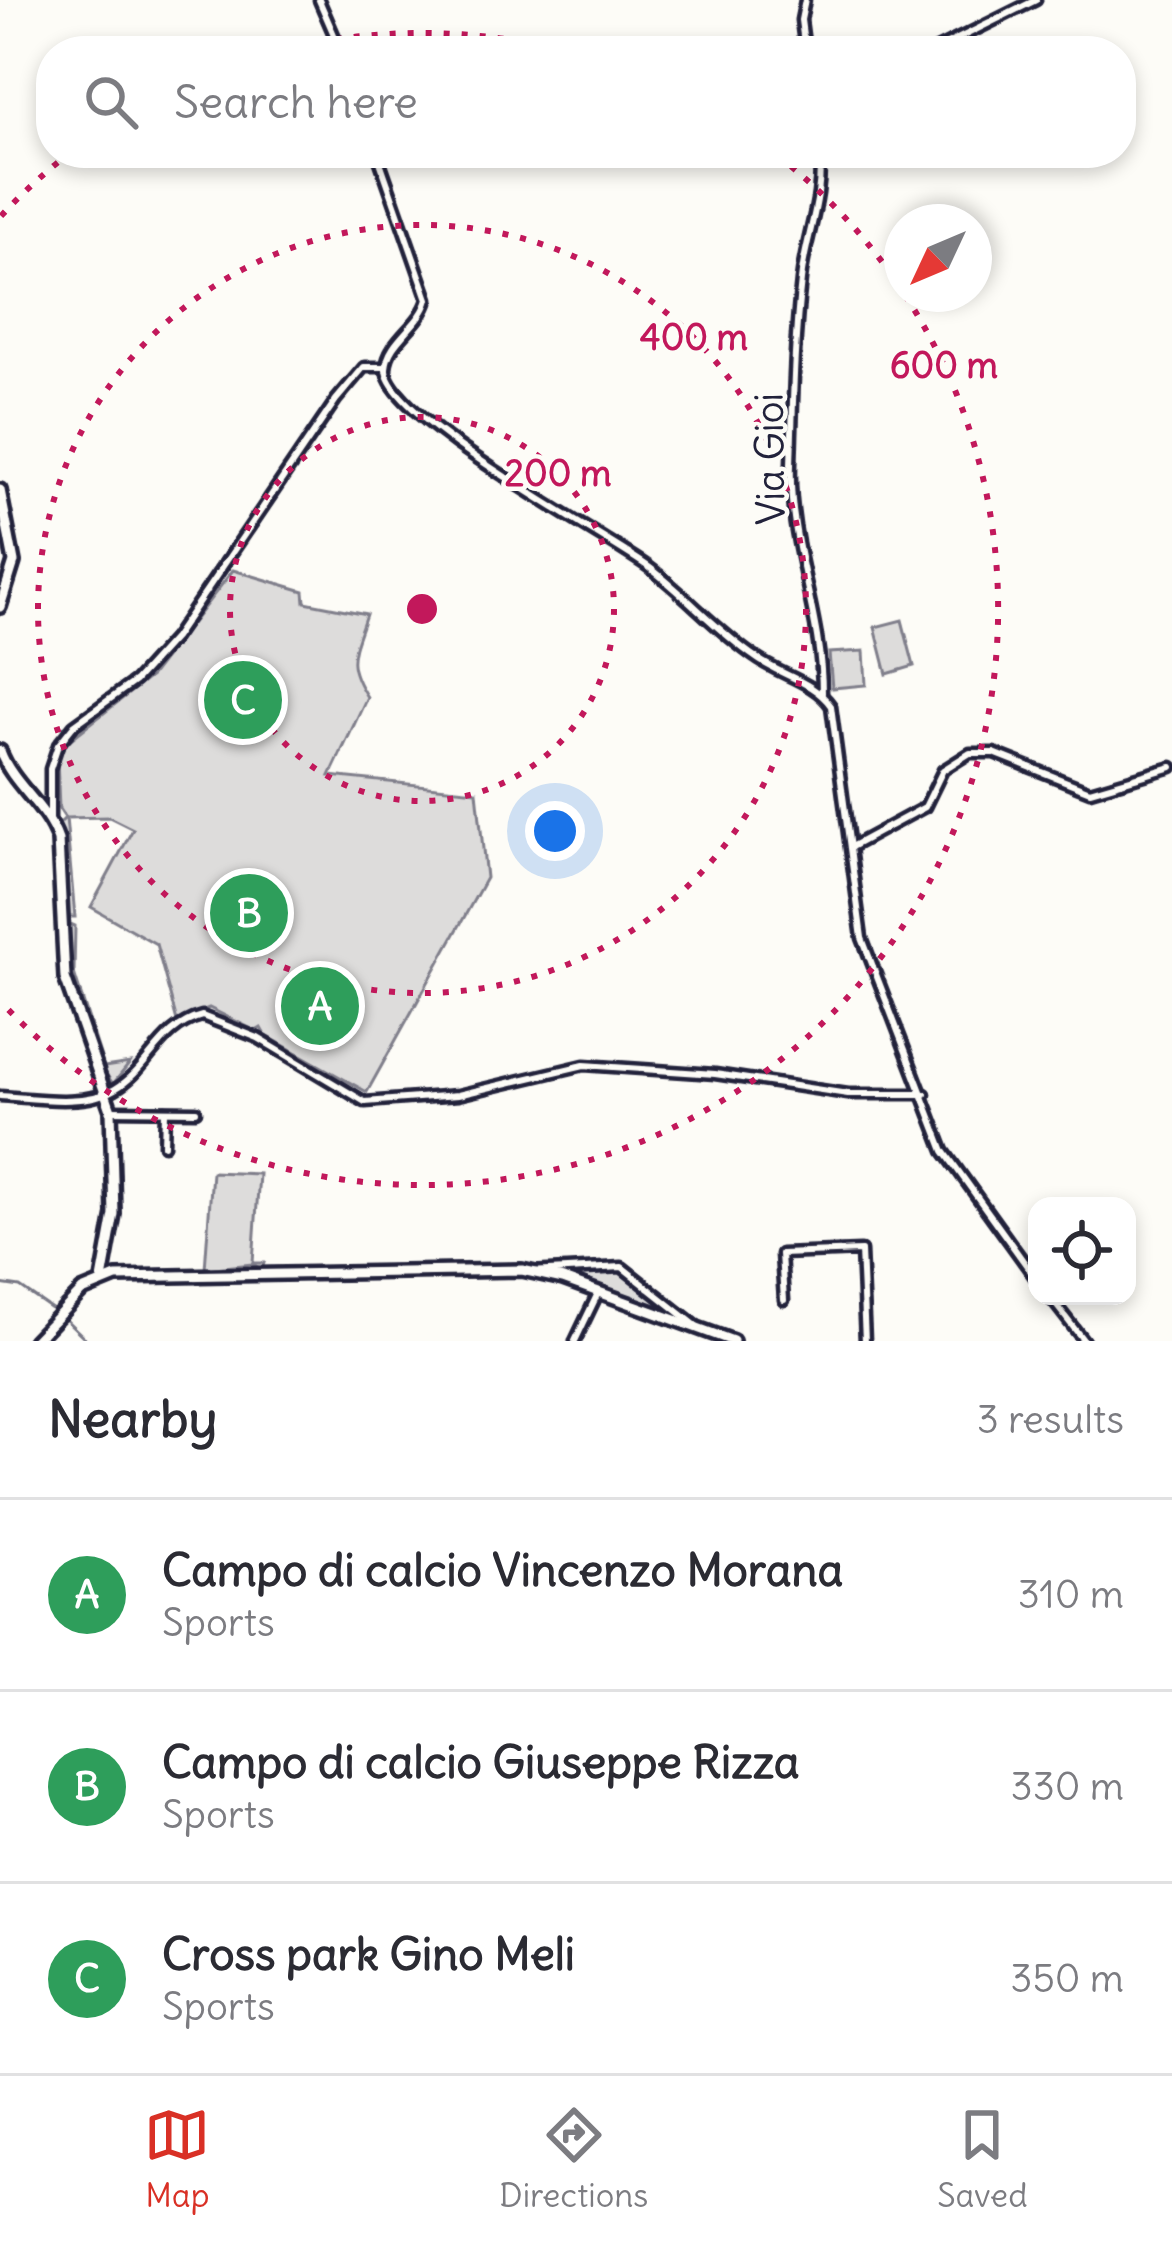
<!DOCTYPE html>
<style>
:root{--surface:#fff;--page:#f7f7f7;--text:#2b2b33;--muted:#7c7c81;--line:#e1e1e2;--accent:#d93025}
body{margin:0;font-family:Delius,sans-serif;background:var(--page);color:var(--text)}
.controls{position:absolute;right:36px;bottom:36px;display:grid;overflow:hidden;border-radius:24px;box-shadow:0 6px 18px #0003}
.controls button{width:108px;height:108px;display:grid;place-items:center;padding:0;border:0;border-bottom:3px solid var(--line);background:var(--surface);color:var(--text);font:60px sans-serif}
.compass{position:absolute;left:884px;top:204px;width:108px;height:108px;border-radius:50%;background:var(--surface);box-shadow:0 6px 18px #0003;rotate:226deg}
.you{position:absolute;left:555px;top:831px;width:42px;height:42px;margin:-30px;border:9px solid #fff;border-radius:50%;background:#1a73e8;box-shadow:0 0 0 18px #1a73e833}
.badge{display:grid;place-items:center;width:78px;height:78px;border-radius:50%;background:var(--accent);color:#fff;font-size:39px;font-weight:700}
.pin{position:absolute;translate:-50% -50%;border:6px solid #fff;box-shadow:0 3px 12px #0006}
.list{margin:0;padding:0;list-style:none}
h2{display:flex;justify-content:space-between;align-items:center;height:156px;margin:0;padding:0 48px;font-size:51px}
h2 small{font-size:39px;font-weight:400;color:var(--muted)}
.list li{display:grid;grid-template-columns:78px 1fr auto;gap:36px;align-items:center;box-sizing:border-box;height:192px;padding:0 48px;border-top:3px solid var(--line)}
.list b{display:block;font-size:45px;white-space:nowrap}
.list p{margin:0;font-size:39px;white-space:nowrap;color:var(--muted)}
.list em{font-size:39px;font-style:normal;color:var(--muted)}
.icon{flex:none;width:66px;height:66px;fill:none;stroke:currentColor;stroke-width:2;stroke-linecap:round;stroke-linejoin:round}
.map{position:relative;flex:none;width:1172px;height:1341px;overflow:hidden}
.search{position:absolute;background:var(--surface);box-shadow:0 6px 18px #0003;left:36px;right:36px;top:36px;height:132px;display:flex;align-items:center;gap:30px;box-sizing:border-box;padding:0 42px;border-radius:48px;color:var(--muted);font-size:45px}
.sheet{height:732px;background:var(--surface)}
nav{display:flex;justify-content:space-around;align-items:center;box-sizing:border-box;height:168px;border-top:3px solid var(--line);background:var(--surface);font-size:33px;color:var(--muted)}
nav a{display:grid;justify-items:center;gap:6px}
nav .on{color:var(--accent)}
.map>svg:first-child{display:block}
.green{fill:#dddcdb;stroke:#807f8b;stroke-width:3}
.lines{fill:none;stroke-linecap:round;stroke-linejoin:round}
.stream{stroke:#787885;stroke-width:3}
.minor-casing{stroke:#22223b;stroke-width:15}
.major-casing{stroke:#22223b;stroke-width:18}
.minor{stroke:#fdfcf7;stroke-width:6}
.major{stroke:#fdfcf7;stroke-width:9}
.ring{fill:none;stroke:#c2185b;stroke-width:6;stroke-dasharray:6 12}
.labels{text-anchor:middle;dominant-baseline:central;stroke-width:9;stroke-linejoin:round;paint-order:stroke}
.street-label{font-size:39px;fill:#22223b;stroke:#fdfcf7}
.centre{fill:#c2185b;stroke:#fdfcf7;stroke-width:6}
.ring-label{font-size:36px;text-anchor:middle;font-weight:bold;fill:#c2185b;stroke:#fdfcf7;stroke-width:9;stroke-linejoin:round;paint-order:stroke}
</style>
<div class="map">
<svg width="1172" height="1341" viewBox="0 0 1172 1341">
<rect width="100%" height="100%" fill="#fdfcf7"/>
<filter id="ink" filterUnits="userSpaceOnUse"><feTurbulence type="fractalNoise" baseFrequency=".00833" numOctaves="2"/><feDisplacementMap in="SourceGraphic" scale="24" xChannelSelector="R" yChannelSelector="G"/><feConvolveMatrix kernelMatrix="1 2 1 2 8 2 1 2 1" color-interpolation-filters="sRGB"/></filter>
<g filter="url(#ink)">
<!-- green -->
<g class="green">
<path d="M233 570 304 591 305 602 366 614C353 654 344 661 367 697L330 776 477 791 486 878 367 1092 265 1035 261 1028 256 1031 209 1008 177 1021 156 944 91 907 133 829 109 817 66 818 75 917H68L66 857 57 826 65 818 59 809 57 756 62 746 151 676Z"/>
<polygon points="902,620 914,666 887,674 875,627"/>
<polygon points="864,651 866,685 832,688 829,653"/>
<path d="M68 923 75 926 74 973 104 1067 130 1063 113 1084C79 1038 67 979 68 923Z"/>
<polygon points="212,1172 259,1174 253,1263 264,1263 262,1269 252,1264 205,1269"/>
<polygon points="540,1270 621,1270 686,1320"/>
</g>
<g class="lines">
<!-- stream -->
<g class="stream">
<polyline points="0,1284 20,1287 56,1312"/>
<polyline points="64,1318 88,1341"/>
</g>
<!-- minor casing -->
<g class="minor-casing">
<g id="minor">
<polyline points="319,0 341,51"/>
<polyline points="805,0 801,20 805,51"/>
<polyline points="933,51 1036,0"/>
<path d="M377 153 428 299C421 326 388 340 386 368 383 416 607 536 650 568 687 596 717 631 755 657 779 675 814 681 831 706L862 938 944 1151 1037 1280"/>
<path d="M819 153C824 198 806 235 801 280 794 341 793 403 791 465 788 543 822 614 822 693"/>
<polyline points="50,821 50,769 58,745 74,725 135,681 174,638 336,400 364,367 386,367"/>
<polyline points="851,847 925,807 943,770 970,753 994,753 1090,791 1172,767"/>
<path d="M0 1096C34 1098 84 1107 115 1089 149 1070 159 1027 202 1016L258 1038 365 1102 458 1095 584 1065 715 1074 848 1094H925"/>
<polyline points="111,1110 196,1111"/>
<polyline points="164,1145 165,1111"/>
<polyline points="530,1272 622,1267 699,1328"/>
<polyline points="1049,1296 1084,1341"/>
<polyline points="784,1300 781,1254 861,1251 865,1341"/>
<polyline points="575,1341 599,1291"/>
</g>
</g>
<!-- major casing -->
<g class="major-casing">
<g id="major">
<polyline points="0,490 14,562 0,607"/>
<path d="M0 751C13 786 46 805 58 840L65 978 111 1110 114 1214 102 1280"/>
<polyline points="34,1341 82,1291 116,1277 522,1270 563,1279 733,1341"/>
</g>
</g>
<!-- minor -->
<use href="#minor" class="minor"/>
<!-- major -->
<use href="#major" class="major"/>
</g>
</g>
<!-- distance rings -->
<g class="ring">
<circle cx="422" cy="609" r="192"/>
<circle cx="422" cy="609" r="384"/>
<path d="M1 216A576 576 0 0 1 67 155M283 50A576 576 0 0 1 561 50M777 155A576 576 0 0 1 900 287M905 295A576 576 0 0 1 1 1002"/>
</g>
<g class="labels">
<!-- street labels -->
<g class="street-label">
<text transform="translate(770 459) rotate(-91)">Via Gioi</text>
</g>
</g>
<circle cx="422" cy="609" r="18" class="centre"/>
<g class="ring-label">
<text x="694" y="350">400 m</text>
<text x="944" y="378">600 m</text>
<text x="558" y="486">200 m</text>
</g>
</svg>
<div class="controls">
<button><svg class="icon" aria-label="locate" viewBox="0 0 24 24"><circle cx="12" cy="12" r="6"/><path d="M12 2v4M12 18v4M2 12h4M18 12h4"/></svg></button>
</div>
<svg class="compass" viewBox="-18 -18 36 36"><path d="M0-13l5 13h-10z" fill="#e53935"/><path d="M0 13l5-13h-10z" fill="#7c7c81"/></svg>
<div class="you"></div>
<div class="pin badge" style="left:320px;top:1006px;background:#2e9e5b">A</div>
<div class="pin badge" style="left:249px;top:913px;background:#2e9e5b">B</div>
<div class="pin badge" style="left:243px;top:700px;background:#2e9e5b">C</div>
<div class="search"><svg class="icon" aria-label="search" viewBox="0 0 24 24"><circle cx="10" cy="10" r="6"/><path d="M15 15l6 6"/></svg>Search here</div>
</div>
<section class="sheet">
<h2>Nearby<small>3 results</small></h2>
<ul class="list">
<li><span class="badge" style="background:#2e9e5b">A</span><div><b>Campo di calcio Vincenzo Morana</b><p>Sports</p></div><em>310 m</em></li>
<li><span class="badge" style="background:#2e9e5b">B</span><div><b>Campo di calcio Giuseppe Rizza</b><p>Sports</p></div><em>330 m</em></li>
<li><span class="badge" style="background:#2e9e5b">C</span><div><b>Cross park Gino Meli</b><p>Sports</p></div><em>350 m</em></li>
</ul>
</section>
<nav>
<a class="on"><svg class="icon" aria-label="map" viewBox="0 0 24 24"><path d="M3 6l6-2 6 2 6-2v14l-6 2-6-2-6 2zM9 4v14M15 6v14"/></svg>Map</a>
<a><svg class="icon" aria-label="directions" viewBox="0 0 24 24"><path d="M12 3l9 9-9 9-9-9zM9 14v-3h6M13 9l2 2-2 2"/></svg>Directions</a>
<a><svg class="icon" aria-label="saved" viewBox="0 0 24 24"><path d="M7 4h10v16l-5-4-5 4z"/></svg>Saved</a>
</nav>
